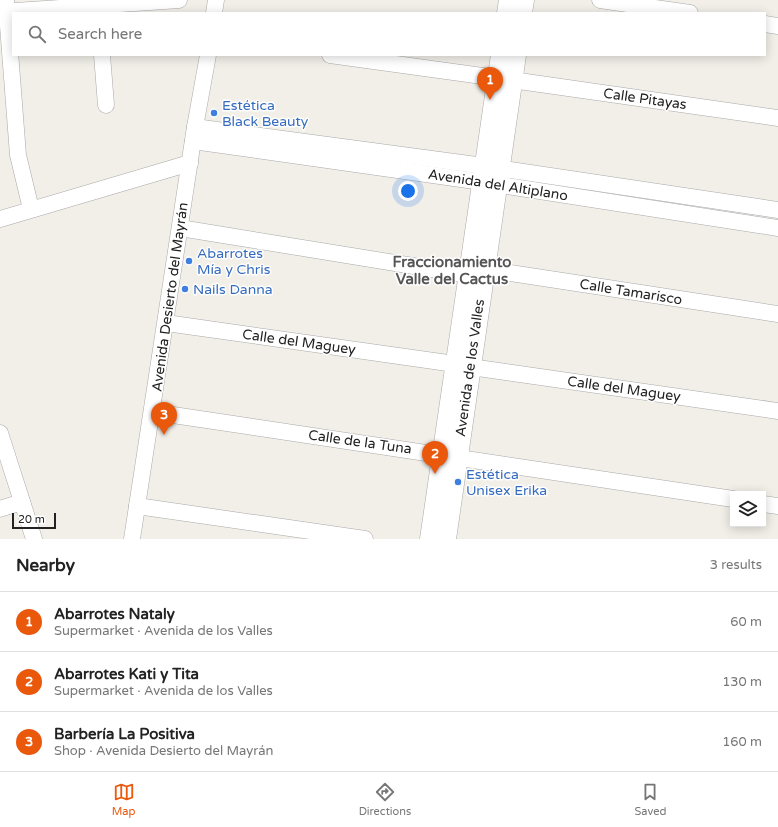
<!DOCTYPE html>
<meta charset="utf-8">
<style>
:root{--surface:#fff;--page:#f6f6f6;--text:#222;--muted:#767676;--line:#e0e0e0;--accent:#ea580c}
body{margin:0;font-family:"Varela Round",sans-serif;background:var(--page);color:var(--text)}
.controls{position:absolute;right:12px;bottom:12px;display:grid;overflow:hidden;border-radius:0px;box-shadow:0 2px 10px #0003}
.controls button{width:36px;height:36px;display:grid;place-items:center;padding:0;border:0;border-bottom:1px solid var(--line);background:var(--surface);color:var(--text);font:20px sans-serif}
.scale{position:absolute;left:12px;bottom:10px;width:44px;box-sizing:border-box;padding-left:4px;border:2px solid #222;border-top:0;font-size:11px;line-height:14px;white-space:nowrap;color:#222;-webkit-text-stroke:3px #fff;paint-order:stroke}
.you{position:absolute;left:408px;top:191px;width:14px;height:14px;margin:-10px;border:3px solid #fff;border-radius:50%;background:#1a73e8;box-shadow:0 0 0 6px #1a73e833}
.badge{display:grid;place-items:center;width:26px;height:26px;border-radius:50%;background:var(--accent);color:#fff;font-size:13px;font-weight:700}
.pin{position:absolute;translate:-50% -33px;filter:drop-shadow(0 1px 2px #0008)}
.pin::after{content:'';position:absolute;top:21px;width:14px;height:12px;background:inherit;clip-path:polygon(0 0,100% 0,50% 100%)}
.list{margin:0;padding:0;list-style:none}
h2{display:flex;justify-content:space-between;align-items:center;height:52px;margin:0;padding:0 16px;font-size:17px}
h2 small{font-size:13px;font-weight:400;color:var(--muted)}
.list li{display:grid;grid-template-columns:26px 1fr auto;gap:12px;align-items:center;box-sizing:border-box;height:60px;padding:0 16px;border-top:1px solid var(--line)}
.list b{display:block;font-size:15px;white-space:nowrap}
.list p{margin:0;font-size:13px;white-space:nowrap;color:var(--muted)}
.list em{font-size:13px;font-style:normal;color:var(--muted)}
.icon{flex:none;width:22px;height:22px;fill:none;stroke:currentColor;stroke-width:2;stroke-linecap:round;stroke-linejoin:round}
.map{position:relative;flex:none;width:778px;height:539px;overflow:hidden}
.search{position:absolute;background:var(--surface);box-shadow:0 2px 10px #0003;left:12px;right:12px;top:12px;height:44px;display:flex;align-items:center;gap:10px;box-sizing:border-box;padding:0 14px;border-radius:0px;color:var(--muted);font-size:15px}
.sheet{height:232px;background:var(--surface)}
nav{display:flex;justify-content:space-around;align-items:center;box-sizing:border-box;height:56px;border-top:1px solid var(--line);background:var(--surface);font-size:11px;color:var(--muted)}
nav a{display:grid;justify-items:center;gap:2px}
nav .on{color:var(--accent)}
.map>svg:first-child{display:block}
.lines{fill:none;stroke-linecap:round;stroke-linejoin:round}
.minor-casing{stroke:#a9a9a9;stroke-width:17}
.tertiary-casing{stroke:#a9a9a9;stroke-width:21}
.minor{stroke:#fff;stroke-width:16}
.tertiary{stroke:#fff;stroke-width:20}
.shop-dot{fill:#3f7fe0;stroke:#fff;stroke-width:1.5}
.labels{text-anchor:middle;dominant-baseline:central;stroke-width:3;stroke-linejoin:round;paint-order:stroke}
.street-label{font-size:14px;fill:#222;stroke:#fff}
.shop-label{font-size:14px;fill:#366cbe;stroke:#fff;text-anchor:start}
.neighbourhood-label{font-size:15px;font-weight:bold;fill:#555;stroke:#fff}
</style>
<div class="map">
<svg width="778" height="539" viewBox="0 0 778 539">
<rect width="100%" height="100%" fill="#f2efe9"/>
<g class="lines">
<!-- minor casing -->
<g class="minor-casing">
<g id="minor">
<polyline points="6,0 18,155 31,209"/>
<polyline points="600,0 690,13"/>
<polyline points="0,12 179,0"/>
<polyline points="214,13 216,0"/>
<polyline points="765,24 778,26"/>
<polyline points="102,55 106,105"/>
<polyline points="330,55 497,78"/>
<polyline points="512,80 778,118"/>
<polyline points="195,127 484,166 778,210"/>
<polyline points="193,141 482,182 778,228"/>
<polyline points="0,219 190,163"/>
<polyline points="180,228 469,275"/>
<polyline points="485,269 778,314"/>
<polyline points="166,323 455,364"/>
<polyline points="471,367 778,411"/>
<polyline points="153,412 733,499"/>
<polyline points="0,433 34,539"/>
<polyline points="763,504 778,506"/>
<polyline points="137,506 365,539"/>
<polyline points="0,509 22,502"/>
<polyline points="132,539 195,127 208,55"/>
</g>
</g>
<!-- tertiary casing -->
<g class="tertiary-casing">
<g id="tertiary">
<polyline points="507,13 509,0"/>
<polyline points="522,13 524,0"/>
<polyline points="430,539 501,55"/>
<polyline points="446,539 516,55"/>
</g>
</g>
<!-- minor -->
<use href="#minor" class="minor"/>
<!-- tertiary -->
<use href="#tertiary" class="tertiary"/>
</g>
<!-- markers -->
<g class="shop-dot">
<circle cx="214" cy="113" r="4"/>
<circle cx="189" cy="261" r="4"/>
<circle cx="185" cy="289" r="4"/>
<circle cx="458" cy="482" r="4"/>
</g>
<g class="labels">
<!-- street labels -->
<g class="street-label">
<text transform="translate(645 99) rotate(8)">Calle Pitayas</text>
<text transform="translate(498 185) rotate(9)">Avenida del Altiplano</text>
<text transform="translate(631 292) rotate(9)">Calle Tamarisco</text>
<text transform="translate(170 297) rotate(-82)">Avenida Desierto del Mayrán</text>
<text transform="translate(299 342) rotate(8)">Calle del Maguey</text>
<text transform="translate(470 368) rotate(-82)">Avenida de los Valles</text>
<text transform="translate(624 389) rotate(8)">Calle del Maguey</text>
<text transform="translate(360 442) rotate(8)">Calle de la Tuna</text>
</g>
<!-- shop labels -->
<g class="shop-label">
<text x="222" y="105">Estética<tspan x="222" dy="16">Black Beauty</tspan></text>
<text x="197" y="253">Abarrotes<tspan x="197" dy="16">Mía y Chris</tspan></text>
<text x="193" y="289">Nails Danna</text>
<text x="466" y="474">Estética<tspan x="466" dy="16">Unisex Erika</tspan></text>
</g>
<!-- neighbourhood labels -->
<g class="neighbourhood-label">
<text x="452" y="262">Fraccionamiento<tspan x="452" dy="17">Valle del Cactus</tspan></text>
</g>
</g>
</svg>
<div class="controls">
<button><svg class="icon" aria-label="layers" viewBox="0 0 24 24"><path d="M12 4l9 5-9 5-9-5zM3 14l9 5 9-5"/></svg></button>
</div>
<div class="scale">20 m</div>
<div class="you"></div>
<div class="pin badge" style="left:490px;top:100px">1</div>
<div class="pin badge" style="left:435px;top:474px">2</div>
<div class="pin badge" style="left:164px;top:435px">3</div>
<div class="search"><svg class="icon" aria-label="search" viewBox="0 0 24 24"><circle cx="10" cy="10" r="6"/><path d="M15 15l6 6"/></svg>Search here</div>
</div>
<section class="sheet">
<h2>Nearby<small>3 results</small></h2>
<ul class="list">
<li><span class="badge">1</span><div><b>Abarrotes Nataly</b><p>Supermarket · Avenida de los Valles</p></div><em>60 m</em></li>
<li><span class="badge">2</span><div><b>Abarrotes Kati y Tita</b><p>Supermarket · Avenida de los Valles</p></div><em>130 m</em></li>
<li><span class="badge">3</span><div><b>Barbería La Positiva</b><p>Shop · Avenida Desierto del Mayrán</p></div><em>160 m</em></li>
</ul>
</section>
<nav>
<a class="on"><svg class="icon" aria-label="map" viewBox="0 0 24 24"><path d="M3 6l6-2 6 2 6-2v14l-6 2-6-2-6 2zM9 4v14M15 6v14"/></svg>Map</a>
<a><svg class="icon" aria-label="directions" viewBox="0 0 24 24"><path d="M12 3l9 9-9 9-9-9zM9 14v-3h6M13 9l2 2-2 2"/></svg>Directions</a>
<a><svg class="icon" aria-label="saved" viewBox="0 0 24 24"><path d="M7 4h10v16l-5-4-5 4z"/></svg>Saved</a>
</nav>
